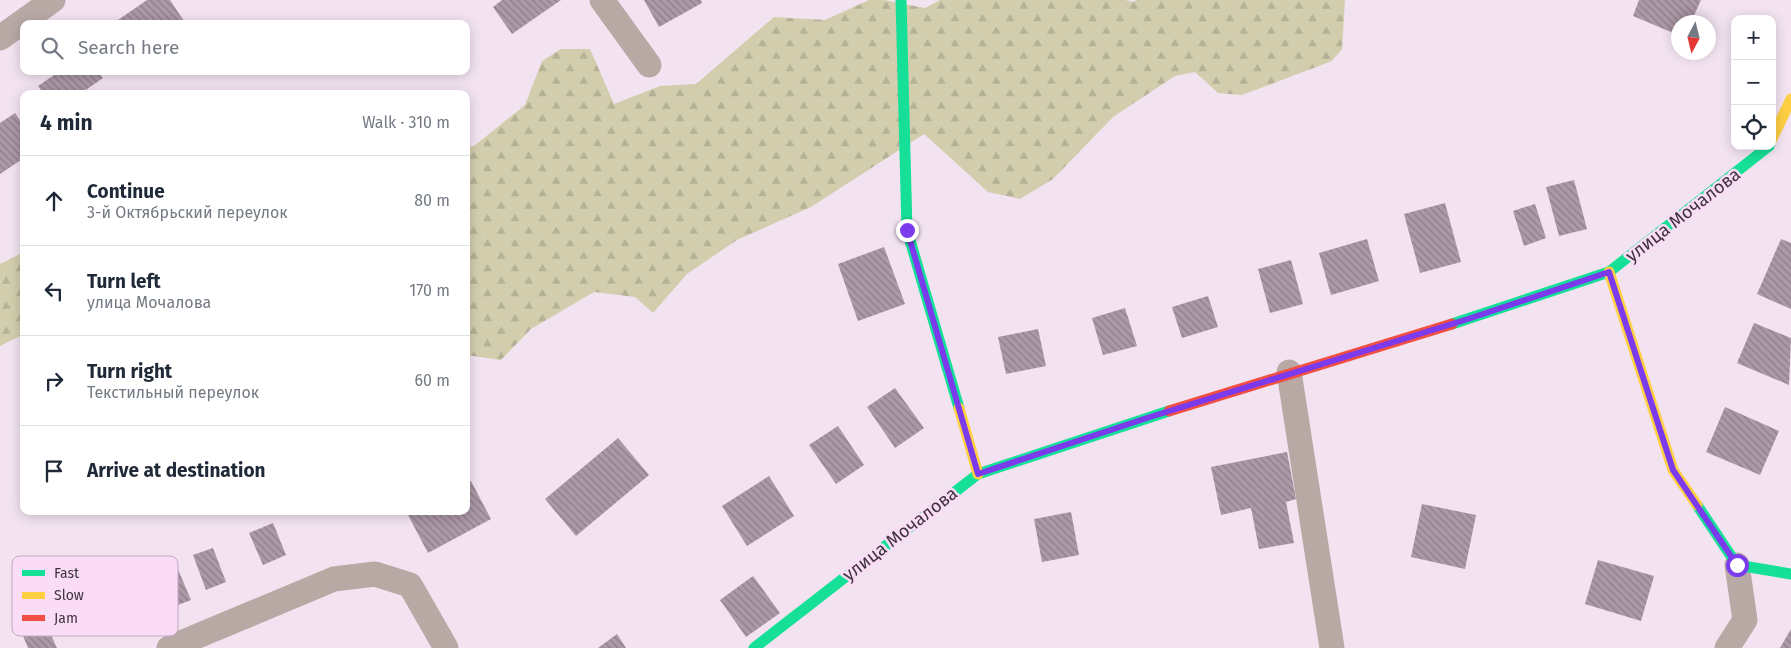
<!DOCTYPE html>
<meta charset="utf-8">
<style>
:root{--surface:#fff;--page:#f6f6f7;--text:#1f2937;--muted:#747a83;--line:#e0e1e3}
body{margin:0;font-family:"Fira Sans",sans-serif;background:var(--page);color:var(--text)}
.controls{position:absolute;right:15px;top:15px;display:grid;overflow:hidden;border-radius:10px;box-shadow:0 2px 12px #0003}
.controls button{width:45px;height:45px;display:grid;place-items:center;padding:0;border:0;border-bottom:1px solid var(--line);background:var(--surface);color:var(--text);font:25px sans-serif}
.compass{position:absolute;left:1671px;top:15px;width:45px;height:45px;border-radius:50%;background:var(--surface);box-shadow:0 2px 12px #0003;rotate:187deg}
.stop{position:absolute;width:15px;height:15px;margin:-11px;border:4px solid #7c3aed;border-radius:50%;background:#fff}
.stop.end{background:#7c3aed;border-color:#fff;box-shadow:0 1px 5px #0008}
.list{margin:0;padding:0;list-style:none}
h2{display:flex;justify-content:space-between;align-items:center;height:65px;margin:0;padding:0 20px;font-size:21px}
h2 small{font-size:16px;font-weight:400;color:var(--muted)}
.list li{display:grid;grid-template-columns:32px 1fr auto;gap:15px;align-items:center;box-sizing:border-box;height:90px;padding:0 20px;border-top:1px solid var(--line)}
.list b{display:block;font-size:19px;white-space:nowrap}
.list p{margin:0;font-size:16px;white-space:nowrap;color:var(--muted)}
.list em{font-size:16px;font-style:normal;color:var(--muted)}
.icon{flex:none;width:28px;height:28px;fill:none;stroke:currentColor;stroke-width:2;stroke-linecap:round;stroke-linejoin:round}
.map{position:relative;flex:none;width:1791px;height:648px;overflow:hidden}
.search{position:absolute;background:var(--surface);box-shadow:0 2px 12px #0003;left:20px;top:20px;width:450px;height:55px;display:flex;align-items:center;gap:12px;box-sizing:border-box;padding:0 18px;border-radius:10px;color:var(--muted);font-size:19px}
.panel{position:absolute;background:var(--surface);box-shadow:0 2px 12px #0003;left:20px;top:90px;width:450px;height:425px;border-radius:10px}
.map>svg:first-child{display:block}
.forest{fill:url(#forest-firs)}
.building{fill:url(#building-back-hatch)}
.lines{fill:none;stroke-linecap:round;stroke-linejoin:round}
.street{stroke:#b8a9a5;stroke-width:25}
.fast{stroke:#16e098;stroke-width:11}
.slow{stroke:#ffcf43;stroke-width:11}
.jam{stroke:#f24e42;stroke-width:11}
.route{stroke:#7c3aed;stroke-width:6}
.labels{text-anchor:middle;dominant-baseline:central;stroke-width:5;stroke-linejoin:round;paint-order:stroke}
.street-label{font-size:18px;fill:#3f333e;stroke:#fadcf7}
.key{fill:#fadcf7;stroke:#c2a9c0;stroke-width:1}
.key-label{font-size:14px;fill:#3f333e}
</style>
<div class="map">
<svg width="1791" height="648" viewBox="0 0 1791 648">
<defs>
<pattern id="forest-firs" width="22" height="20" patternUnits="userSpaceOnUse" patternTransform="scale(1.25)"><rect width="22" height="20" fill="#d2cead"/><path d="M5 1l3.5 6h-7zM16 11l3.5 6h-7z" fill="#b5b196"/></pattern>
<pattern id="building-back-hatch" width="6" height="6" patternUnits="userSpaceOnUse" patternTransform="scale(1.25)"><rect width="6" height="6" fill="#ad98a7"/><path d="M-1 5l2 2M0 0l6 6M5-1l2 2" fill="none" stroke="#8e7d89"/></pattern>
</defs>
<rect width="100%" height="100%" fill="#f3e3f1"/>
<!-- forest -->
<g class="forest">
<polygon points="869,0 884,0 925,8 940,0 1125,0 1134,2 1136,0 1345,0 1342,49 1332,61 1242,95 1218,93 1195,72 1175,76 1113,117 1053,179 1020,199 988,192 924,134 811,207 737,240 687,274 653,313 635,297 594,292 531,329 501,360 466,355 466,147 474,146 525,105 542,61 561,49 590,49 614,104 660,86 696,84 774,17 825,20"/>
<polygon points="24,252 24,334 0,346 0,264"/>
</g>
<!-- building -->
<g class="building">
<polygon points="147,0 170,0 186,24 120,24 118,20"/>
<polygon points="502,0 561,0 512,34 493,7"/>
<polygon points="644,0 701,0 702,3 659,27"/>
<polygon points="1639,0 1701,0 1691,22 1678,22 1678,35 1633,16"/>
<polygon points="60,71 98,71 103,78 80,94 44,94 38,86"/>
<polygon points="15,113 24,126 24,158 0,174 0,123"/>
<polygon points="1574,180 1587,229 1559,236 1546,187"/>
<polygon points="1445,203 1461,262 1420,273 1404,214"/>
<polygon points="1535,204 1546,238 1524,246 1513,211"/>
<polygon points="1367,239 1379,281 1331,295 1319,253"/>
<polygon points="1781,239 1791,243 1791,309 1757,294"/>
<polygon points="884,247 905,304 858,321 838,264"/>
<polygon points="1291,260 1303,304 1270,313 1258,269"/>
<polygon points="1208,296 1218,327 1182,338 1172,307"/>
<polygon points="1125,308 1137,346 1103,355 1092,318"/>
<polygon points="1754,323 1791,338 1789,385 1737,363"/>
<polygon points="1038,329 1046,366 1006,374 998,337"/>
<polygon points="895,388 924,428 895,448 867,407"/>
<polygon points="1725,407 1779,431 1760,475 1706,452"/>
<polygon points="838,426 864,465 836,484 809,445"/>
<polygon points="618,438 649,475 576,536 545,499"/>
<polygon points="1287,452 1296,499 1286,502 1294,543 1259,549 1251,508 1221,515 1211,467"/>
<polygon points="769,476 794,516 747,546 722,506"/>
<polygon points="471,481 491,519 428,553 408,515 415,511 466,511 466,483"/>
<polygon points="1422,504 1476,515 1465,569 1411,557"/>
<polygon points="1071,512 1079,555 1042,562 1034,519"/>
<polygon points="273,523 286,555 263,565 249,533"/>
<polygon points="213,548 226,582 206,590 193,555"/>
<polygon points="1598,560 1654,576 1641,621 1585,604"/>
<polygon points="177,567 191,600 155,614 142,582"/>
<polygon points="753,576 780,613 746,637 720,600"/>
<polygon points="44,620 57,648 28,648 21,631"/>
<polygon points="1791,629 1791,648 1780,648"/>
<polygon points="617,634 626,648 598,648"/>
</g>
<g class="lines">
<!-- street -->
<g class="street">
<polyline points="602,0 649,65"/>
<polyline points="0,38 53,0"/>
<polyline points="1289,372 1332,648"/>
<polyline points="169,648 334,579 375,574 410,585 446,648"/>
<polyline points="1727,648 1745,620 1737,565"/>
</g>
<!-- fast -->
<g class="fast">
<polyline points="901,0 907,230 959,408"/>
<polyline points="1452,324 1609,272 1769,146"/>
<polyline points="1697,505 1737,565 1791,574"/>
<polyline points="754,648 978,474 1169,411"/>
</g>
<!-- slow -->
<g class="slow">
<polyline points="1772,139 1791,99"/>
<polyline points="1609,272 1673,470 1697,505"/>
<polyline points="959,408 978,474"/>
</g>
<!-- jam -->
<polyline class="jam" points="1169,411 1452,324"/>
</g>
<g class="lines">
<!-- route -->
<polyline class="route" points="907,230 978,474 1150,417 1468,319 1609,272 1673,470 1737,565"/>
</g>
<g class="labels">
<!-- street labels -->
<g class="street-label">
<text transform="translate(1683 215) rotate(-38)">улица Мочалова</text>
<text transform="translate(900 534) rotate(-38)">улица Мочалова</text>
</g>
</g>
<!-- legend -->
<rect x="12" y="556" width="166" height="80" rx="8" class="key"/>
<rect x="22" y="570" width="23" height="6" fill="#16e098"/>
<rect x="22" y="592" width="23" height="7" fill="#ffcf43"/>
<rect x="22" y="615" width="23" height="6" fill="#f24e42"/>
<g class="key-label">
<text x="54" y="578">Fast</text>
<text x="54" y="600">Slow</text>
<text x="54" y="623">Jam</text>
</g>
</svg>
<div class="controls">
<button>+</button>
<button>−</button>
<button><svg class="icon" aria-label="locate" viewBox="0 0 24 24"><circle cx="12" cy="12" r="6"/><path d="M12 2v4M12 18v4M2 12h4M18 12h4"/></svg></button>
</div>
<svg class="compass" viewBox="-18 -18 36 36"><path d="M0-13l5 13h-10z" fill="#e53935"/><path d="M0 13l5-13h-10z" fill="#747a83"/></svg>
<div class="stop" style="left:1737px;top:565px"></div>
<div class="stop end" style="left:907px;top:230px"></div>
<div class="search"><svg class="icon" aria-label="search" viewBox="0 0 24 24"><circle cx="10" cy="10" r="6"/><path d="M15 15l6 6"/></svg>Search here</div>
<section class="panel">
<h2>4 min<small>Walk · 310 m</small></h2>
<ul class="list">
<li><svg class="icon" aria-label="ahead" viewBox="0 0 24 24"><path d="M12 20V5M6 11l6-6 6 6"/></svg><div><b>Continue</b><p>3-й Октябрьский переулок</p></div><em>80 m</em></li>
<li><svg class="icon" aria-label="left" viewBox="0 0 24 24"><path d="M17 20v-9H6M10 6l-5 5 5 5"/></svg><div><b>Turn left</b><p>улица Мочалова</p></div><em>170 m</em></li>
<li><svg class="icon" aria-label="right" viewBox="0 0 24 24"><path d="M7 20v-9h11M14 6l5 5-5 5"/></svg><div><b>Turn right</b><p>Текстильный переулок</p></div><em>60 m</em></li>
<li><svg class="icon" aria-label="arrive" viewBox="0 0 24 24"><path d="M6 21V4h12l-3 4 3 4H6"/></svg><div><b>Arrive at destination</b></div></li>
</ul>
</section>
</div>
